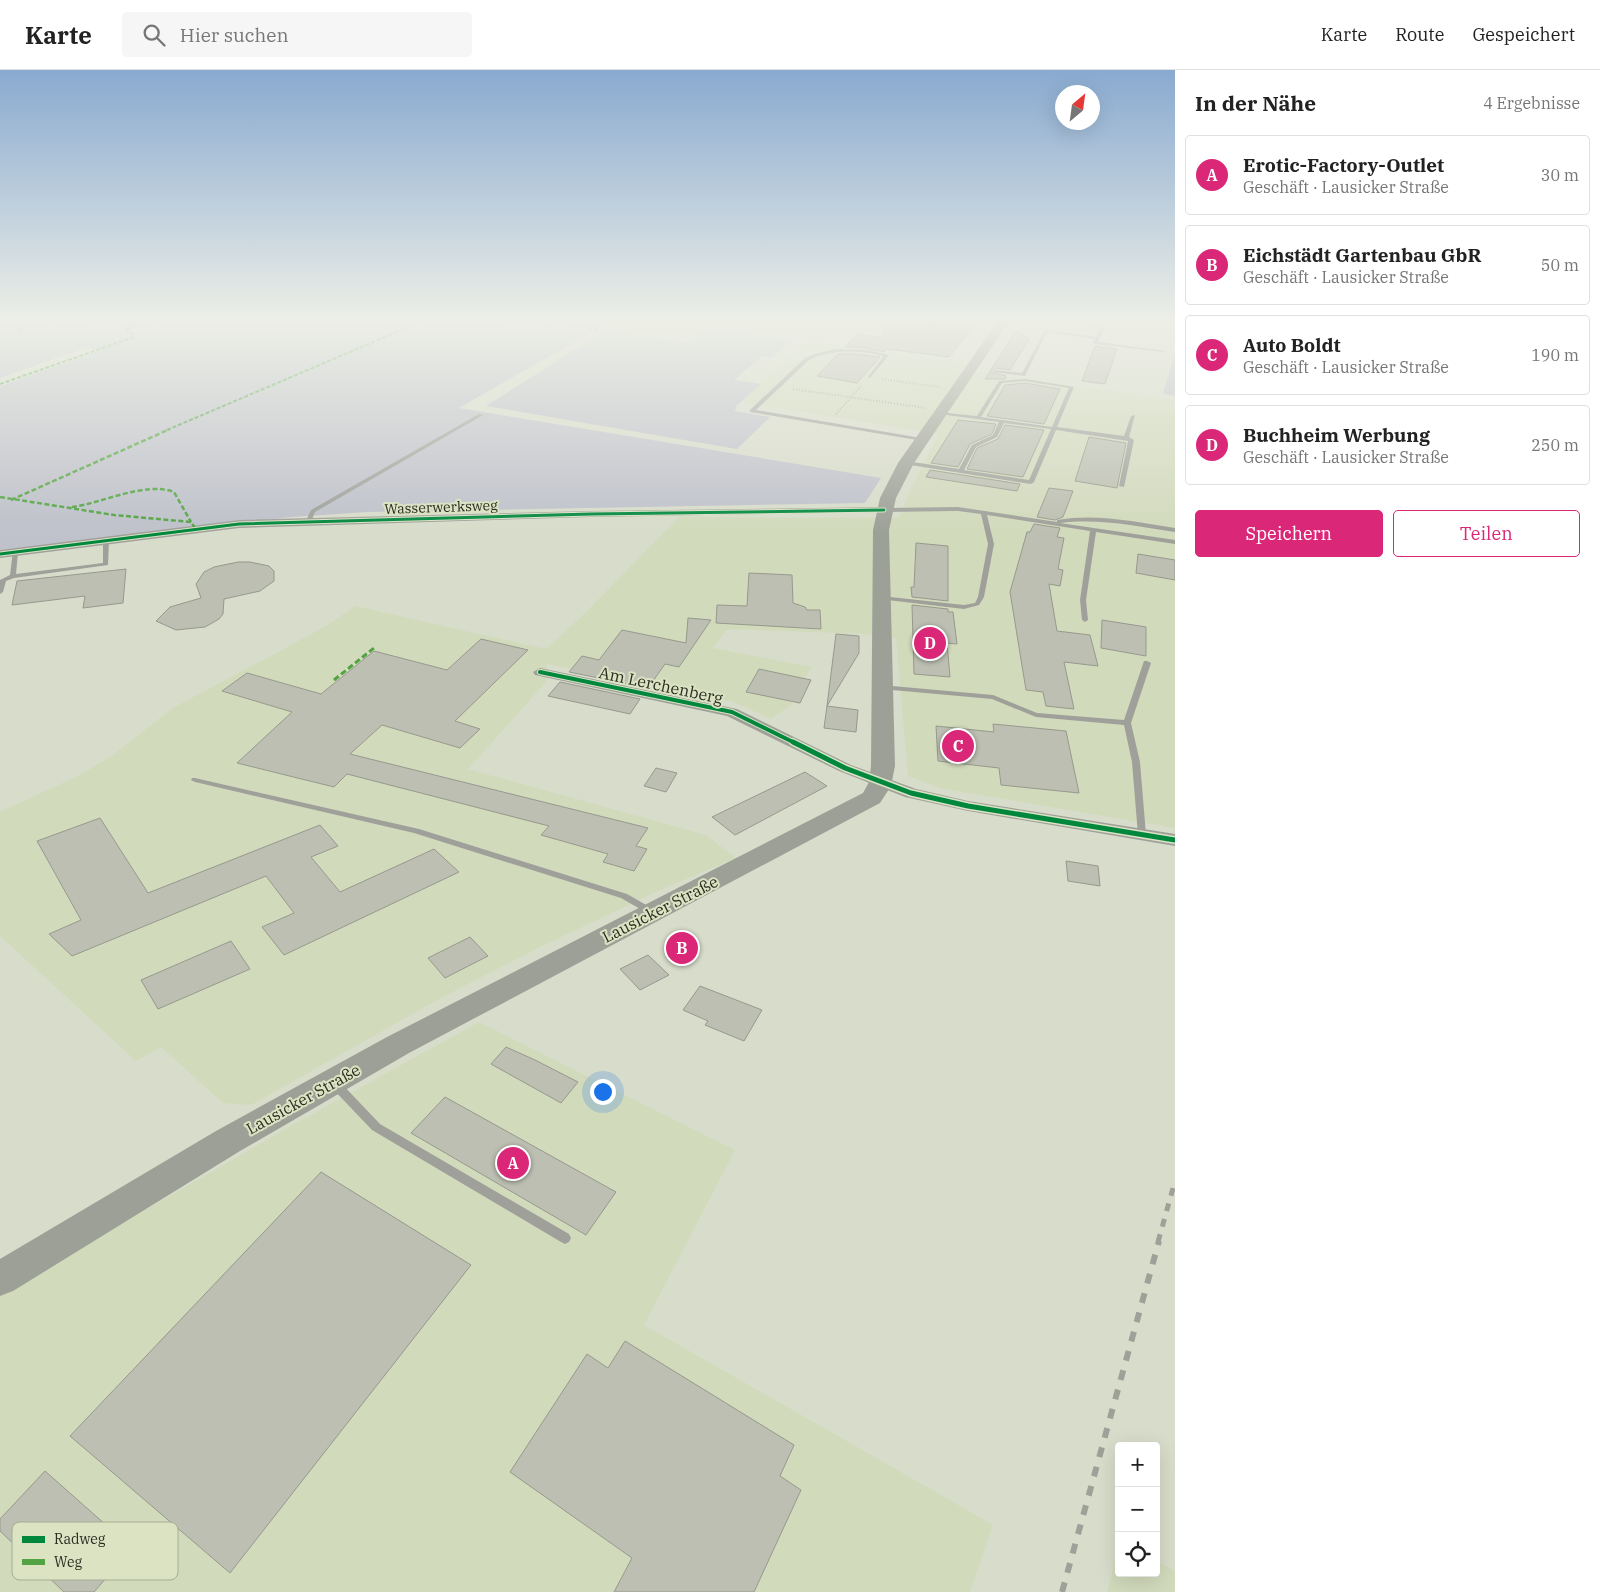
<!DOCTYPE html>
<html lang="de">
<meta charset="utf-8">
<style>
:root{--surface:#fff;--page:#f6f6f6;--text:#222;--muted:#767676;--line:#e0e0e0;--accent:#db2777}
body{margin:0;font-family:"IBM Plex Serif",serif;background:var(--page);color:var(--text)}
.controls{position:absolute;right:15px;bottom:15px;display:grid;overflow:hidden;border-radius:5px;box-shadow:0 5px 20px #0002}
.controls button{width:45px;height:45px;display:grid;place-items:center;padding:0;border:0;border-bottom:1px solid var(--line);background:var(--surface);color:var(--text);font:25px sans-serif}
.compass{position:absolute;left:1055px;top:15px;width:45px;height:45px;border-radius:50%;background:var(--surface);box-shadow:0 5px 20px #0002;rotate:29deg}
.you{position:absolute;left:602px;top:1021px;width:18px;height:18px;margin:-12px;border:4px solid #fff;border-radius:50%;background:#1a73e8;box-shadow:0 0 0 8px #1a73e833}
.badge{display:grid;place-items:center;width:32px;height:32px;border-radius:50%;background:var(--accent);color:#fff;font-size:16px;font-weight:700}
.pin{position:absolute;translate:-50% -50%;border:2px solid #fff;box-shadow:0 1px 5px #0006}
.list{margin:0;padding:0;list-style:none}
h2{display:flex;justify-content:space-between;align-items:center;height:65px;margin:0;padding:0 20px;font-size:21px}
h2 small{font-size:16px;font-weight:400;color:var(--muted)}
.list li{display:grid;grid-template-columns:32px 1fr auto;gap:15px;align-items:center;box-sizing:border-box;height:80px;margin:0 10px 10px;padding:0 10px;border:1px solid var(--line);border-radius:5px}
.list b{display:block;font-size:19px;white-space:nowrap}
.list p{margin:0;font-size:16px;white-space:nowrap;color:var(--muted)}
.list em{font-size:16px;font-style:normal;color:var(--muted)}
.actions{display:flex;gap:10px;padding:15px 20px}
.actions a{flex:1;padding:11px 0;border:1px solid var(--accent);border-radius:5px;text-align:center;font-size:18px;color:var(--accent)}
.actions .main{background:var(--accent);color:#fff}
.icon{flex:none;width:28px;height:28px;fill:none;stroke:currentColor;stroke-width:2;stroke-linecap:round;stroke-linejoin:round}
.map{position:relative;flex:none;width:1175px;height:1522px;overflow:hidden}
header{display:flex;align-items:center;gap:30px;box-sizing:border-box;height:70px;padding:0 25px;background:var(--surface);border-bottom:1px solid var(--line)}
header strong{font-size:24px}
nav{display:flex;gap:28px;margin-inline-start:auto;font-size:18px}
.search{width:350px;height:45px;background:var(--page);display:flex;align-items:center;gap:12px;box-sizing:border-box;padding:0 18px;border-radius:5px;color:var(--muted);font-size:19px}
main{display:flex}
aside{flex:1;background:var(--surface)}
.map>svg:first-child{display:block}
.built{fill:#d2dabc}
.green{fill:#bfc1cb}
.building{fill:#bcbfb1;stroke:#96998c}
.lines{fill:none;stroke-linecap:round;stroke-linejoin:round}
.path{stroke:#a0a19a;stroke-width:2;stroke-dasharray:1 2;stroke-linecap:butt}
.service{fill:#9fa09a;fill-rule:evenodd}
.minor{fill:#9fa09a;fill-rule:evenodd}
.secondary{fill:#9da097;fill-rule:evenodd}
.rail-far1{stroke:#9fa198;stroke-width:5;stroke-dasharray:8 8;stroke-linecap:butt}
.rail{stroke:#9fa198;stroke-width:6;stroke-dasharray:10 10;stroke-linecap:butt}
.quiet-far2{stroke:#51a441;stroke-width:2;stroke-dasharray:4 2;stroke-linecap:butt}
.quiet-far1{stroke:#51a441;stroke-width:2.5;stroke-dasharray:5 2.5;stroke-linecap:butt}
.quiet{stroke:#51a441;stroke-width:3;stroke-dasharray:6 3;stroke-linecap:butt}
.cycleway-far2-casing{stroke:#dbe3c3;stroke-width:5}
.cycleway-far1-casing{stroke:#dbe3c3;stroke-width:6}
.cycleway-casing{stroke:#dbe3c3;stroke-width:8}
.cycleway-far2{stroke:#00873e;stroke-width:3}
.cycleway-far1{stroke:#00873e;stroke-width:4}
.cycleway{stroke:#00873e;stroke-width:5}
.labels{text-anchor:middle;dominant-baseline:central;stroke-width:4;stroke-linejoin:round;paint-order:stroke}
.far-street-label{font-size:14px;fill:#2a2d21;stroke:#dbe3c3}
.street-label{font-size:16px;fill:#2a2d21;stroke:#dbe3c3}
.key{fill:#dbe3c3;stroke:#a6ac92;stroke-width:1}
.key-label{font-size:14px;fill:#2a2d21}
</style>
<header>
<strong>Karte</strong>
<div class="search"><svg class="icon" aria-label="search" viewBox="0 0 24 24"><circle cx="10" cy="10" r="6"/><path d="M15 15l6 6"/></svg>Hier suchen</div>
<nav><a>Karte</a><a>Route</a><a>Gespeichert</a></nav>
</header>
<main>
<div class="map">
<svg width="1175" height="1522" viewBox="0 0 1175 1522">
<rect width="100%" height="100%" fill="#d8dcca"/>
<!-- built -->
<g class="built">
<polygon points="808,271 969,292 964,300 1175,330 1175,758 943,719 908,706 896,568 865,564 727,559 713,578 811,597 791,635 771,649 734,632 547,594 546,612 468,699 706,765 736,788 660,820 538,878 441,928 251,1035 223,1033 161,977 136,991 0,866 0,742 82,704 113,685 173,638 328,555 355,536 546,579 585,543 679,447 899,448 912,416 939,364 741,332"/>
<polygon points="479,952 735,1080 644,1255 993,1455 970,1522 0,1522 0,1224 289,1057"/>
<polygon points="1119,1475 1119,1503 1156,1503 1156,1491 1175,1501 1175,1522 1107,1522"/>
</g>
<!-- green -->
<g class="green">
<polygon points="0,250 613,250 459,338 881,408 865,433 368,442 292,447 0,480 0,316 99,281 88,277 0,308"/>
<polygon points="707,260 791,271 772,288 762,286 734,310 761,314 735,337 737,338 734,341 770,347 737,379 486,336 603,262 689,273"/>
<polygon points="1175,281 1175,326 1163,324"/>
</g>
<!-- building -->
<g class="building">
<polygon points="884,250 978,250 949,287 887,279 884,282 866,278 845,277 858,264 883,268"/>
<polygon points="1016,261 1029,269 1010,300 995,298 991,302 1006,306 1005,309 985,309"/>
<polygon points="1095,276 1117,279 1105,314 1082,311"/>
<polygon points="838,284 855,284 880,287 857,313 817,306"/>
<polygon points="1025,313 1060,319 1044,354 987,346 1005,315"/>
<polygon points="958,350 996,354 992,364 970,374 958,397 931,393"/>
<polygon points="1005,355 1044,360 1023,407 967,399 977,378 998,369"/>
<polygon points="1089,367 1126,373 1117,418 1075,411"/>
<polygon points="930,400 1020,414 1017,421 926,407"/>
<polygon points="1049,418 1073,421 1063,447 1055,450 1037,447"/>
<polygon points="1034,454 1060,458 1057,467 1064,468 1058,499 1063,500 1060,516 1049,514 1057,561 1090,565 1098,596 1064,592 1074,639 1046,636 1043,622 1026,620 1010,522 1027,462 1030,462"/>
<polygon points="916,473 948,476 948,531 912,527 911,517 914,517"/>
<polygon points="1138,484 1175,490 1175,510 1136,503"/>
<polygon points="238,492 250,492 269,496 274,501 274,511 260,521 224,529 223,544 219,549 205,557 176,560 156,551 170,537 201,528 196,514 204,502 214,497"/>
<polygon points="126,499 123,533 83,538 85,526 12,535 17,511"/>
<polygon points="749,503 792,505 793,533 805,537 807,540 820,540 821,559 716,553 717,535 747,536"/>
<polygon points="912,535 948,539 948,542 953,542 957,574 947,573 950,607 914,604"/>
<polygon points="688,548 711,550 679,597 665,594 648,618 569,602 582,586 599,590 622,560 686,573"/>
<polygon points="1102,550 1146,557 1146,586 1101,578"/>
<polygon points="836,564 859,566 859,583 827,636"/>
<polygon points="481,569 528,580 455,651 480,659 460,678 382,655 350,684 648,758 636,776 647,779 634,801 603,792 608,784 541,765 549,756 347,704 334,717 237,693 292,642 222,621 247,603 321,624 374,581 447,600"/>
<polygon points="759,599 811,610 800,633 746,622"/>
<polygon points="560,612 640,629 630,644 548,626"/>
<polygon points="827,636 858,640 856,662 824,658"/>
<polygon points="993,654 1066,661 1079,723 1001,715 999,698 938,691 936,656 994,662"/>
<polygon points="656,698 677,703 666,722 644,716"/>
<polygon points="805,702 827,716 735,765 712,747"/>
<polygon points="100,748 148,823 320,755 338,776 311,787 340,822 434,779 459,802 284,885 262,857 294,843 266,806 72,886 49,864 81,850 37,771"/>
<polygon points="1066,791 1098,796 1100,816 1068,811"/>
<polygon points="470,867 488,886 445,908 428,888"/>
<polygon points="231,871 250,899 158,939 141,910"/>
<polygon points="648,885 669,905 640,920 620,899"/>
<polygon points="700,916 762,940 744,971 705,955 708,951 683,940"/>
<polygon points="506,977 535,990 578,1012 561,1033 491,994"/>
<polygon points="445,1027 616,1122 586,1165 411,1063"/>
<polygon points="321,1102 471,1195 230,1503 70,1366"/>
<polygon points="625,1271 794,1375 780,1406 801,1420 754,1522 614,1522 632,1488 510,1402 587,1284 608,1298"/>
<polygon points="45,1401 132,1478 94,1522 64,1522 0,1461 0,1449"/>
</g>
<g class="lines">
<!-- path -->
<g class="path">
<polyline points="940,250 931,262 975,267"/>
<polyline points="882,309 940,317"/>
<polyline points="793,319 926,338"/>
<polyline points="836,344 862,315"/>
</g>
<!-- service -->
<g class="service">
<polygon points="1041,250 1051,250 1102,255 1104,250 1108,250 1098,272 1165,281 1163,282 1095,274 1093,273 1095,269 1047,262 1025,306 993,302 995,300 1022,303 1045,260 1096,267 1101,257"/>
<path d="M836 279 866 280 889 285 870 308 868 307 884 286C858 280 834 279 809 290L756 340 921 368 924 370 923 371 750 342V340L805 288 815 284Z"/>
<path d="M1025 309 1074 317 1057 357 1124 366 1131 346 1135 345 1129 367 1134 370 1124 417 1119 416 1128 371 1056 360 1034 412 1031 414 904 394 903 393 906 391 959 399 972 375 993 365 999 352 939 344H937V342L977 346 999 311ZM1025 311 1069 318 1052 357 981 347 1002 313ZM1004 353 1051 359 1029 410 964 400 976 377 997 367Z"/>
<polygon points="479,344 483,345 315,442 311,452 306,451 311,440"/>
<path d="M958 437 1057 452V450C1096 443 1136 452 1175 458V462C1136 456 1099 448 1060 453L1175 470V474L1096 462 1086 530 1088 550 1085 552 1082 550 1080 530 1090 461 987 445 994 474 984 527 979 535 964 539 879 529 878 528 881 526 964 535 975 533 978 527 988 474 981 444 958 441 884 442 881 440 884 438Z"/>
<polygon points="106,468 109,470 108,495 14,508 6,511 3,522 0,524 0,510 10,505 13,481 18,482 16,504 103,493 103,470"/>
<polygon points="1144,591 1147,591 1151,593 1131,653 1140,692 1146,765 1142,768 1138,765 1132,692 1124,655 1036,647 992,629 881,619 877,617 881,615 993,625 1037,643 1124,650"/>
<polygon points="192,708 195,708 419,759 627,824 655,840 657,842 655,844 649,844 621,828 414,763 195,712 191,710"/>
<polygon points="335,1010 339,1011 380,1054 569,1164 571,1168 569,1172 565,1174 561,1172 372,1060 331,1017 329,1014 331,1011"/>
</g>
<!-- minor -->
<g class="minor">
<polygon points="884,437 888,438 888,442 591,447 239,458 0,488 0,480 239,450 591,441"/>
<polygon points="540,598 737,639 851,695 916,719 968,731 1175,764 1175,776 968,741 905,727 839,701 727,646 535,605 533,602"/>
</g>
<!-- secondary -->
<polygon class="secondary" points="999,250 1010,250 914,393 896,428 889,460 895,696 891,716 880,733 409,983 240,1081 13,1221 0,1226 0,1189 216,1061 387,967 863,723 869,712 871,696 873,460 880,428 898,393"/>
<!-- rail-far1 -->
<polyline class="rail-far1" points="1158,1172 1175,1111"/>
<!-- rail -->
<polyline class="rail" points="1062,1522 1159,1171"/>
<!-- quiet-far2 -->
<g class="quiet-far2">
<polyline points="87,250 142,255"/>
<polyline points="507,250 546,250"/>
<polyline points="559,250 601,261"/>
<polyline points="19,259 57,250"/>
<polyline points="0,314 134,267 132,263 125,260 159,250"/>
<polyline points="167,360 425,250"/>
</g>
<!-- quiet-far1 -->
<g class="quiet-far1">
<polyline points="0,427 114,445 191,452 195,458"/>
<polyline points="11,430 170,359"/>
<path d="M72 437C103 433 145 411 174 422L191 452"/>
</g>
<!-- quiet -->
<polyline class="quiet" points="334,610 374,578"/>
<!-- cycleway-far2 casing -->
<g class="cycleway-far2-casing">
<polyline id="cycleway-far2" points="0,484 239,454 591,444 884,440"/>
</g>
<!-- cycleway-far1 casing -->
<g class="cycleway-far1-casing">
<polyline id="cycleway-far1" points="540,602 732,642 795,673"/>
</g>
<!-- cycleway casing -->
<g class="cycleway-casing">
<polyline id="cycleway" points="793,672 845,698 911,723 968,736 1175,770"/>
</g>
<!-- cycleway-far2 -->
<use href="#cycleway-far2" class="cycleway-far2"/>
<!-- cycleway-far1 -->
<use href="#cycleway-far1" class="cycleway-far1"/>
<!-- cycleway -->
<use href="#cycleway" class="cycleway"/>
</g>
<!-- sky -->
<linearGradient id="sky" x2="0" y2="1"><stop stop-color="#89aad0"/><stop offset="0.54" stop-color="#edefe7"/><stop offset="1" stop-color="#edefe7" stop-opacity="0"/></linearGradient>
<rect width="1175" height="463" fill="url(#sky)"/>
<g class="labels">
<!-- far-street labels -->
<g class="far-street-label">
<text transform="translate(441 437) rotate(-2)">Wasserwerksweg</text>
</g>
<!-- street labels -->
<g class="street-label">
<text transform="translate(661 615) rotate(12)">Am Lerchenberg</text>
<text transform="translate(660 839) rotate(-27)">Lausicker Straße</text>
<text transform="translate(303 1029) rotate(-29)">Lausicker Straße</text>
</g>
</g>
<!-- legend -->
<rect x="12" y="1452" width="166" height="58" rx="8" class="key"/>
<rect x="22" y="1466" width="23" height="7" fill="#00873e"/>
<rect x="22" y="1489" width="23" height="6" fill="#51a441"/>
<g class="key-label">
<text x="54" y="1474">Radweg</text>
<text x="54" y="1497">Weg</text>
</g>
</svg>
<div class="controls">
<button>+</button>
<button>−</button>
<button><svg class="icon" aria-label="locate" viewBox="0 0 24 24"><circle cx="12" cy="12" r="6"/><path d="M12 2v4M12 18v4M2 12h4M18 12h4"/></svg></button>
</div>
<svg class="compass" viewBox="-18 -18 36 36"><path d="M0-13l5 13h-10z" fill="#e53935"/><path d="M0 13l5-13h-10z" fill="#767676"/></svg>
<div class="you"></div>
<div class="pin badge" style="left:513px;top:1093px">A</div>
<div class="pin badge" style="left:682px;top:878px">B</div>
<div class="pin badge" style="left:958px;top:676px">C</div>
<div class="pin badge" style="left:930px;top:573px">D</div>
</div>
<aside>
<h2>In der Nähe<small>4 Ergebnisse</small></h2>
<ul class="list">
<li><span class="badge">A</span><div><b>Erotic-Factory-Outlet</b><p>Geschäft · Lausicker Straße</p></div><em>30 m</em></li>
<li><span class="badge">B</span><div><b>Eichstädt Gartenbau GbR</b><p>Geschäft · Lausicker Straße</p></div><em>50 m</em></li>
<li><span class="badge">C</span><div><b>Auto Boldt</b><p>Geschäft · Lausicker Straße</p></div><em>190 m</em></li>
<li><span class="badge">D</span><div><b>Buchheim Werbung</b><p>Geschäft · Lausicker Straße</p></div><em>250 m</em></li>
</ul>
<div class="actions"><a class="main">Speichern</a><a>Teilen</a></div>
</aside>
</main>
